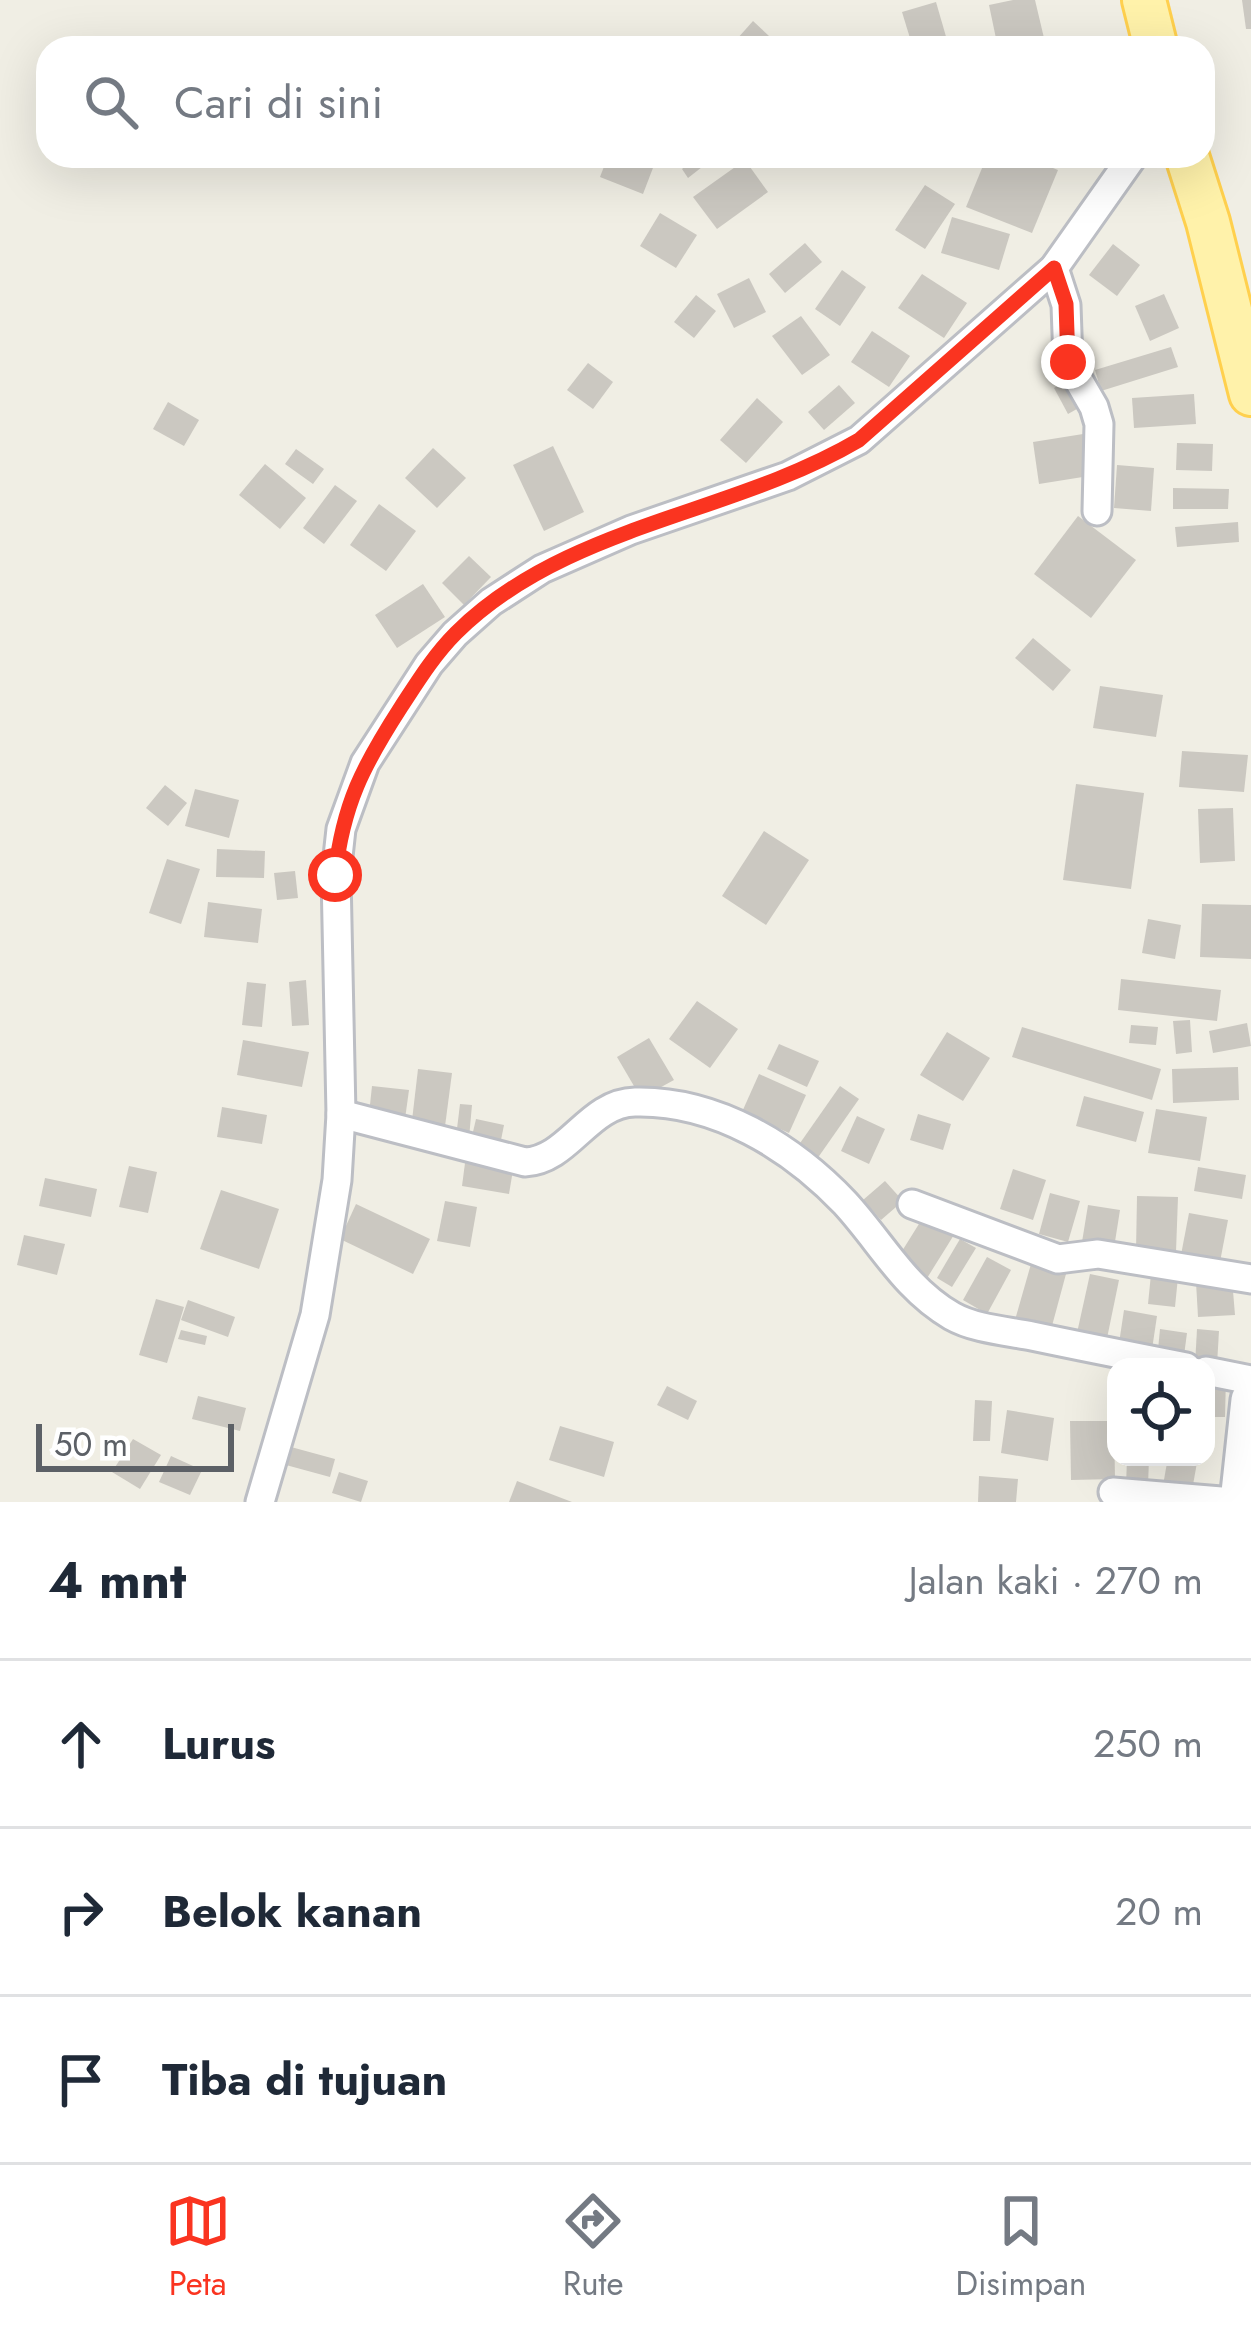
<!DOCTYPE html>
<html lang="id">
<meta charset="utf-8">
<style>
:root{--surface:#fff;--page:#f6f6f7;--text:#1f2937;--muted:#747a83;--line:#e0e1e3;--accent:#fa3420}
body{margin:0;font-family:Jost,sans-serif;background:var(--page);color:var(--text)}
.controls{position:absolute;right:36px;bottom:36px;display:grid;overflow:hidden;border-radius:24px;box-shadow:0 12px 48px #0002}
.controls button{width:108px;height:108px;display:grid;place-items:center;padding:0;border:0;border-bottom:3px solid var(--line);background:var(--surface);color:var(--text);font:60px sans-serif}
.scale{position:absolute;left:36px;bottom:30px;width:198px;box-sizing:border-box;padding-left:12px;border:6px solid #5c6066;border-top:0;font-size:33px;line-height:42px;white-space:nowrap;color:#5c6066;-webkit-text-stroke:9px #fff;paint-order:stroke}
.stop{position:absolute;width:36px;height:36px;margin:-27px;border:9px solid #fa3420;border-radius:50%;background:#fff}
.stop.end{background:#fa3420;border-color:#fff;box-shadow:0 3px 12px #0008}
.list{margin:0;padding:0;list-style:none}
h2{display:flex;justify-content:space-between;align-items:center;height:156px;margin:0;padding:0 48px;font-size:51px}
h2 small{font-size:39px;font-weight:400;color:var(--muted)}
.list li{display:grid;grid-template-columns:78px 1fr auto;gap:36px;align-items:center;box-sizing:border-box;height:168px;padding:0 48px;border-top:3px solid var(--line)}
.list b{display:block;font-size:45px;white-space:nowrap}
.list em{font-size:39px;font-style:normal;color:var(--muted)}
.icon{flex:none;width:66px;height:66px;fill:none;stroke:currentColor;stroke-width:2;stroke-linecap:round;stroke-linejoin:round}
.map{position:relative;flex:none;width:1251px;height:1502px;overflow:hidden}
.search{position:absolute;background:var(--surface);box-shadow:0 12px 48px #0002;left:36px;right:36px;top:36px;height:132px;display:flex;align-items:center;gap:30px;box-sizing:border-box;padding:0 42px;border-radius:36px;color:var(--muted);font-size:45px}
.sheet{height:660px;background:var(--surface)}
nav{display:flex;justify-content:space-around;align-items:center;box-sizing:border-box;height:168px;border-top:3px solid var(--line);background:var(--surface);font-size:33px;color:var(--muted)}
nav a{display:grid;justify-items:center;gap:6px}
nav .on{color:var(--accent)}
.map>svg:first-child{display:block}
.building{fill:#cbc8c1}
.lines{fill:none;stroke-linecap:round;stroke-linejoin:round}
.street-casing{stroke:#bcbec4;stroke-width:33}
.secondary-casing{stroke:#babdc4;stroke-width:45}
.primary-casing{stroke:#ffd04e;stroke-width:48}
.street{stroke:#fff;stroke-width:27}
.secondary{stroke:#fff;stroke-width:39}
.primary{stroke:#fff2aa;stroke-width:42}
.route{stroke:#fa3420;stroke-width:15}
</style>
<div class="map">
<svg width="1251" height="1502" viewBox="0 0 1251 1502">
<rect width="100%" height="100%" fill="#f0eee4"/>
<!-- building -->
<g class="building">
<polygon points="1013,0 1035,0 1044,38 998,48 989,5"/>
<polygon points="1242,0 1251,0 1251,29 1246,29"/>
<polygon points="936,2 947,40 913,48 902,12"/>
<polygon points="753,21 782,48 729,48"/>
<polygon points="608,156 645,156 656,160 643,194 600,177"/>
<polygon points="698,156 716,156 688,178 682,169"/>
<polygon points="987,156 1023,156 1058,170 1032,233 966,207"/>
<polygon points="745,160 768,192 717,229 693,197"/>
<polygon points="925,185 955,204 925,249 895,230"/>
<polygon points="660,213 697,235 676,268 640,246"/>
<polygon points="952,217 1010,234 999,270 941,253"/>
<polygon points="805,243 822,262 785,293 769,274"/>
<polygon points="1113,244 1140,265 1117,296 1089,275"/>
<polygon points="842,270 866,287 840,326 815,309"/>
<polygon points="922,274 967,303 944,338 898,308"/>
<polygon points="749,278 766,312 734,328 717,294"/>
<polygon points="1164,294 1179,328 1150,341 1135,306"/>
<polygon points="696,295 716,311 694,338 674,322"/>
<polygon points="801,316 830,355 802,375 772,336"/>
<polygon points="872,331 910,356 889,387 851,362"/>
<polygon points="1171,347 1178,367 1101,391 1095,370"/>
<polygon points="588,363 613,382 593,409 567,390"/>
<polygon points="1070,379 1084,405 1068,414 1054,388"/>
<polygon points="839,385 855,403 824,430 808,412"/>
<polygon points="1194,394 1196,424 1134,428 1132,398"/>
<polygon points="757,398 783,422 746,463 720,440"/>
<polygon points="168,402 199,420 184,446 153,429"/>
<polygon points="1083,434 1089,476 1039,484 1033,442"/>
<polygon points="1177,443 1213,444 1212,471 1176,470"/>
<polygon points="553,446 584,512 544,531 513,465"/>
<polygon points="433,448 466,478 437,508 405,478"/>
<polygon points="296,449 324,469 313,484 285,464"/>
<polygon points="265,464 306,498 280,529 239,495"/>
<polygon points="1117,465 1154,468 1151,511 1114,508"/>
<polygon points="335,485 357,501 324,544 303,528"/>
<polygon points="1173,488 1229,489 1228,509 1173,509"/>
<polygon points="379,504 416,531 386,571 350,545"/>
<polygon points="1078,516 1136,560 1091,618 1034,574"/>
<polygon points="1238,522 1239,542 1177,547 1175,527"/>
<polygon points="469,556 491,577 464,605 442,583"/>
<polygon points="423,584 445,617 397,648 375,615"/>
<polygon points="1033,638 1071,670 1053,691 1015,658"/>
<polygon points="1100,686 1163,695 1156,737 1093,728"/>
<polygon points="1182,751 1248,755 1244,792 1179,787"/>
<polygon points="1076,784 1144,793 1131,889 1063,880"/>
<polygon points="165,785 187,803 168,826 146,808"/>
<polygon points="195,789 239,800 229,838 185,826"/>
<polygon points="1233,808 1235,861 1200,863 1198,809"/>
<polygon points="764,831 809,860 766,925 722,896"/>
<polygon points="217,849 265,851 264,878 216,877"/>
<polygon points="167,859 200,869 181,924 149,913"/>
<polygon points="295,871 298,898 277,900 274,873"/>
<polygon points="208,902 262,909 258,943 204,937"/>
<polygon points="1202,904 1251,905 1251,959 1200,957"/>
<polygon points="1148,919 1181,925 1175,959 1142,953"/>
<polygon points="1121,979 1221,990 1217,1021 1118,1010"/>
<polygon points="306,980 309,1025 292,1026 289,982"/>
<polygon points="247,982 266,984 262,1027 242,1025"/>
<polygon points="697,1001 738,1029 710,1068 669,1039"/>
<polygon points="1190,1020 1192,1052 1176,1054 1173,1021"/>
<polygon points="1247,1023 1251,1046 1213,1053 1209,1031"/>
<polygon points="1131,1025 1158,1027 1156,1045 1129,1043"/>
<polygon points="1022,1027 1161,1069 1152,1100 1012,1057"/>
<polygon points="947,1032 990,1058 963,1101 920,1075"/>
<polygon points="649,1038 674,1080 641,1098 617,1057"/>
<polygon points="243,1040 309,1052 302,1087 237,1075"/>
<polygon points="779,1044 819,1061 807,1087 767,1069"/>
<polygon points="1238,1067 1239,1100 1173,1103 1172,1069"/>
<polygon points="418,1069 452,1073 444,1134 411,1129"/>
<polygon points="759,1074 806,1095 789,1133 742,1112"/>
<polygon points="372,1086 409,1090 405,1119 369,1114"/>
<polygon points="840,1086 859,1099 817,1159 798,1146"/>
<polygon points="1084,1096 1144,1112 1136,1142 1076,1126"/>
<polygon points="460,1104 472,1105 469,1138 456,1137"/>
<polygon points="222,1107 267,1115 262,1144 217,1137"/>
<polygon points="1156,1109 1207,1117 1200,1161 1148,1153"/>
<polygon points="918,1114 951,1124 943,1150 910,1140"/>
<polygon points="857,1116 885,1129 869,1164 841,1151"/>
<polygon points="476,1119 504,1125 498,1155 469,1149"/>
<polygon points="465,1163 513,1170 509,1194 462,1186"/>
<polygon points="129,1166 157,1172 148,1213 119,1207"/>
<polygon points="1198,1167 1246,1175 1242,1199 1194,1191"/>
<polygon points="1013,1169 1046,1180 1033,1220 1000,1209"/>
<polygon points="45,1178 97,1189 91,1217 39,1206"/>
<polygon points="885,1181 903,1201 881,1220 863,1200"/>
<polygon points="221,1190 279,1209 259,1269 200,1249"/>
<polygon points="1050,1193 1080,1201 1068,1242 1039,1234"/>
<polygon points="1137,1196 1178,1197 1176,1252 1136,1251"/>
<polygon points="445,1201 477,1207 470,1247 437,1241"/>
<polygon points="356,1204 430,1239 413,1274 340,1239"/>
<polygon points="1088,1205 1120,1210 1114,1248 1082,1242"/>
<polygon points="927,1211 957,1230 924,1283 894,1264"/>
<polygon points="1189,1213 1228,1220 1219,1267 1180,1260"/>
<polygon points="24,1235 65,1244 57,1275 17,1265"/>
<polygon points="960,1239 976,1248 952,1287 937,1278"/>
<polygon points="987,1257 1011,1270 987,1314 963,1300"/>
<polygon points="1031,1264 1066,1274 1049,1337 1013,1327"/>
<polygon points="1090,1274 1119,1280 1105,1348 1075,1342"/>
<polygon points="1151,1274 1178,1277 1175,1307 1148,1304"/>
<polygon points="1232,1279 1235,1315 1198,1317 1196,1282"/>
<polygon points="156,1299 184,1307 167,1363 139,1355"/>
<polygon points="188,1300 235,1317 228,1337 181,1320"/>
<polygon points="1124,1310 1157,1316 1151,1356 1118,1350"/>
<polygon points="1160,1329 1187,1333 1183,1363 1157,1360"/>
<polygon points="1197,1329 1219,1331 1217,1365 1195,1365"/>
<polygon points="181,1330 207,1336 205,1345 178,1339"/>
<polygon points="1206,1377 1226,1378 1225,1417 1206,1417"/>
<polygon points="667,1386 697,1401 688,1420 657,1405"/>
<polygon points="198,1396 246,1408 240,1431 192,1419"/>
<polygon points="975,1400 992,1401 990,1441 973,1441"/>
<polygon points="1007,1410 1054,1418 1048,1461 1001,1453"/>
<polygon points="1070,1421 1114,1421 1115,1479 1071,1480"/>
<polygon points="560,1426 614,1442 604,1477 549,1460"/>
<polygon points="133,1439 161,1455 140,1489 112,1472"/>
<polygon points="291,1447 335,1459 330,1477 286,1465"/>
<polygon points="171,1456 202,1470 190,1495 159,1482"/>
<polygon points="1127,1457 1149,1457 1148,1487 1126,1487"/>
<polygon points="1168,1457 1198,1457 1191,1496 1162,1491"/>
<polygon points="339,1472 368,1481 361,1502 332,1493"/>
<polygon points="979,1476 1018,1479 1016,1502 978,1502"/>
<polygon points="517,1481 572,1502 509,1502"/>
</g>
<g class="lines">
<!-- street casing -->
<g class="street-casing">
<g id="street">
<polyline points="1054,268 1066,305 1068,362 1094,407 1099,424 1097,511"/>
<path d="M341 1114 525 1162C569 1160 588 1103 635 1102 716 1100 792 1147 845 1203 881 1242 904 1288 952 1316 975 1329 1007 1331 1032 1336 1084 1347 1135 1357 1186 1367"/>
<polyline points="912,1204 1058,1259 1098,1254 1251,1279"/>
<polyline points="1206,1371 1251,1380"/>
<polyline points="1113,1492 1233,1502"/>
<polyline points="260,1502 315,1315 337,1180 341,1114 336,875 341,829 365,763 429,664 455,634 491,602 542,569 631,530 788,476 859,440 1054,268 1133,156"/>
</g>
</g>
<!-- secondary casing -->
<g class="secondary-casing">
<polyline id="secondary" points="1240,1502 1251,1400"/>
</g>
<!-- primary casing -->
<g class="primary-casing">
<g id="primary">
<polyline points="1144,0 1156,48"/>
<polyline points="1187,156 1208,222 1251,394"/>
</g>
</g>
<!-- street -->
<use href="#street" class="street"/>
<!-- secondary -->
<use href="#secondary" class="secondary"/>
<!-- primary -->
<use href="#primary" class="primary"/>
</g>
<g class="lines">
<!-- route -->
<path class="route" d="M335 875C343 804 363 766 401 707 418 681 434 655 456 633 566 524 730 516 859 440L1054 268 1066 304 1068 362"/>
</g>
</svg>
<div class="controls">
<button><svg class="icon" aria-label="locate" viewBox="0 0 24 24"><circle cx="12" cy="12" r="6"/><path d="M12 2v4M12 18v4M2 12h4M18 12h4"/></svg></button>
</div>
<div class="scale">50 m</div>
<div class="stop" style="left:335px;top:875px"></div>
<div class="stop end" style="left:1068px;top:362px"></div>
<div class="search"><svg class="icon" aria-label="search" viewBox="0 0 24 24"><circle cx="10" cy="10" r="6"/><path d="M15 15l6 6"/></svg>Cari di sini</div>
</div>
<section class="sheet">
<h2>4 mnt<small>Jalan kaki · 270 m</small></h2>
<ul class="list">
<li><svg class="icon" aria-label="ahead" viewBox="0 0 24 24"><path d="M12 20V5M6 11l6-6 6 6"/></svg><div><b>Lurus</b></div><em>250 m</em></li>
<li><svg class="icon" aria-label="right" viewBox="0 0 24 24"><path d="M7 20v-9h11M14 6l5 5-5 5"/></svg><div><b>Belok kanan</b></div><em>20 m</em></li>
<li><svg class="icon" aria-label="arrive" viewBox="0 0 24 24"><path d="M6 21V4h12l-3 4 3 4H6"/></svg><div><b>Tiba di tujuan</b></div></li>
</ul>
</section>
<nav>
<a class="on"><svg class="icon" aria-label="map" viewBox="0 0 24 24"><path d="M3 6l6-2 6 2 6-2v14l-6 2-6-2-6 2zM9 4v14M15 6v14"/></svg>Peta</a>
<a><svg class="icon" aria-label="directions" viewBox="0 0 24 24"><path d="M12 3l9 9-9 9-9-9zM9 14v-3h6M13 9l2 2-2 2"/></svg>Rute</a>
<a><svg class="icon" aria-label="saved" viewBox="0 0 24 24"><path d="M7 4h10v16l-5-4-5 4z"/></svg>Disimpan</a>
</nav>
